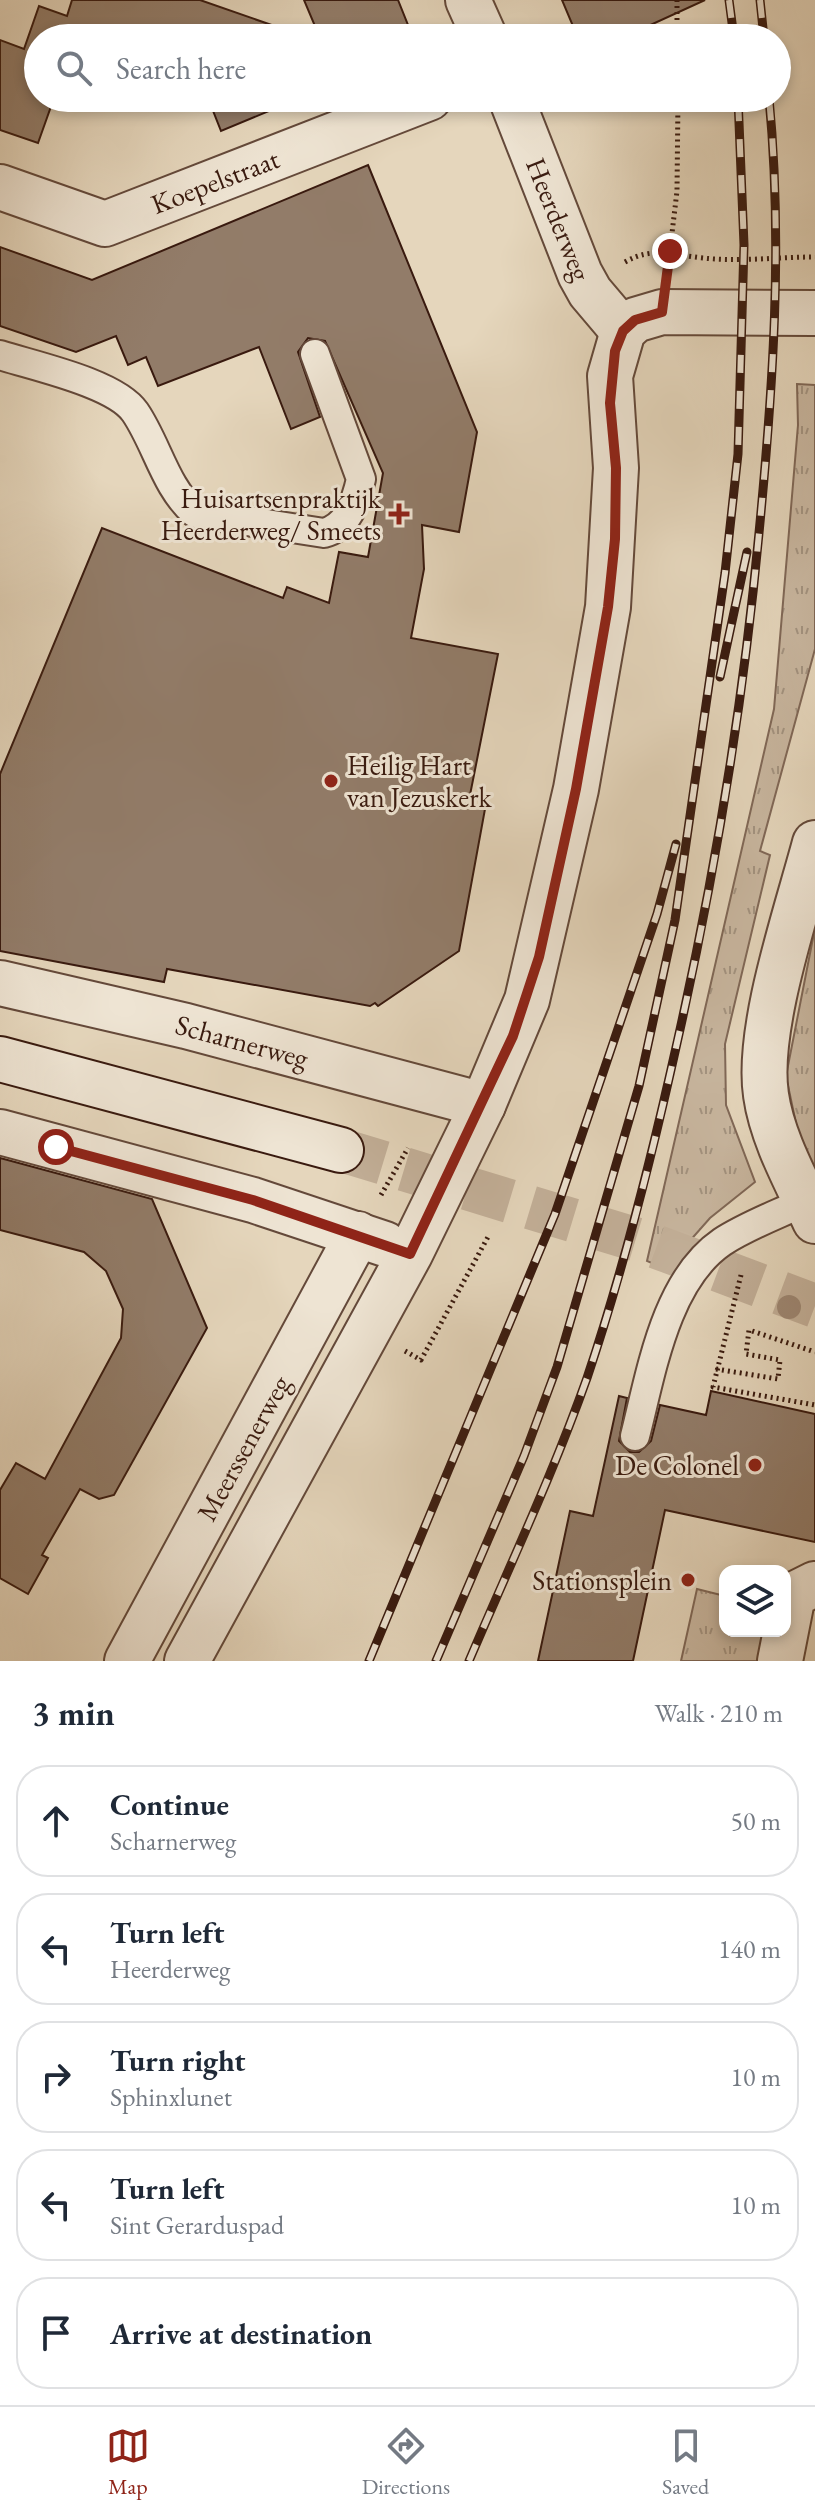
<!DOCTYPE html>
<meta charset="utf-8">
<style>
:root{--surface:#fff;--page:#f2f2f3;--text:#1f2937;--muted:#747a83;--line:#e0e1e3;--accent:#8f2418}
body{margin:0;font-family:"EB Garamond",serif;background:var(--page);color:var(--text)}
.controls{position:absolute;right:24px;bottom:24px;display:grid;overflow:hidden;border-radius:16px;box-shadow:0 4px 12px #0003}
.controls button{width:72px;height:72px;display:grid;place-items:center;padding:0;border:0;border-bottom:2px solid var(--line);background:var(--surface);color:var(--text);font:40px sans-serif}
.stop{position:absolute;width:24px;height:24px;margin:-18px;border:6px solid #8f2418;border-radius:50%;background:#fff}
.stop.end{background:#8f2418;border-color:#fff;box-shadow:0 2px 8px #0008}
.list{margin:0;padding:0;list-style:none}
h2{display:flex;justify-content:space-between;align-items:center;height:104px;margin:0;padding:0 32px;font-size:34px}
h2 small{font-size:26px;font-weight:400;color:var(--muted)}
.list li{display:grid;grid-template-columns:52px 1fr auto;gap:24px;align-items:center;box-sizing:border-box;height:112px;margin:0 16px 16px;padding:0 16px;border:2px solid var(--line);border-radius:32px}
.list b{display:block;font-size:30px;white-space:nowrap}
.list p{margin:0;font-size:26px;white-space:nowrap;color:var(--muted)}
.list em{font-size:26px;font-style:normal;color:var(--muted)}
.icon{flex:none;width:44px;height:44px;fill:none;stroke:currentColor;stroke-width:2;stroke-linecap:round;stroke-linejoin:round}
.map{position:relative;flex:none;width:815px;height:1661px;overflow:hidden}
.search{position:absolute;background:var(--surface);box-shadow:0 4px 12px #0003;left:24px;right:24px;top:24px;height:88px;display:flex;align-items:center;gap:20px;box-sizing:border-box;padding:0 28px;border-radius:44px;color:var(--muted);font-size:30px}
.sheet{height:744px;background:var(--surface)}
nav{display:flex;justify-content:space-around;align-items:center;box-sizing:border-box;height:112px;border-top:2px solid var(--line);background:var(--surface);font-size:22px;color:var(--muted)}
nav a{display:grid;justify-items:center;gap:4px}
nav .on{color:var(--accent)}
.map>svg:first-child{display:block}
.grass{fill:url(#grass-tufts);stroke:#806857;stroke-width:2}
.building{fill:#927c69;stroke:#391a0f;stroke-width:2}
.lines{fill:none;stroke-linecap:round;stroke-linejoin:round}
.secondary-tunnel{stroke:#c3b099;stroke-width:44;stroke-dasharray:44 22;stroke-linecap:butt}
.lane-casing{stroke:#64493a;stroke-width:32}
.street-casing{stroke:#64493a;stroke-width:48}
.secondary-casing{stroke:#391a0f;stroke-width:48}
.path{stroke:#391a0f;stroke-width:5;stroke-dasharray:2 4;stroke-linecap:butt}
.lane{stroke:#eee4d3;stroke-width:28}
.street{stroke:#eee4d3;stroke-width:44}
.secondary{stroke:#eee4d3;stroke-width:44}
.rail-casing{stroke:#391a0f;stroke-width:9}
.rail{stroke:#eee4d3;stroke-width:6;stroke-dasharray:18;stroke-linecap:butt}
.tree{fill:#9e8874}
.route{stroke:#8f2418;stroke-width:10}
.poi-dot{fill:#8f2418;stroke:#eee4d3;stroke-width:3}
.labels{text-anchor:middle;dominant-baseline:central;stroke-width:6;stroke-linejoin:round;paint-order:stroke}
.street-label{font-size:28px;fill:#391a0f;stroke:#eee4d3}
.poi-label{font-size:28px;fill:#391a0f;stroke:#eee4d3;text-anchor:end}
</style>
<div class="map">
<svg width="815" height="1661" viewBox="0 0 815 1661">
<defs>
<pattern id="grass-tufts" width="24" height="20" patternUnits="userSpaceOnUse" patternTransform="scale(2)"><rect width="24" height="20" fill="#c8b69f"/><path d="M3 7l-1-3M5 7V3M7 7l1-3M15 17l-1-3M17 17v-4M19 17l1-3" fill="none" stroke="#a39380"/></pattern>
</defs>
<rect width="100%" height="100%" fill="#e5d6bc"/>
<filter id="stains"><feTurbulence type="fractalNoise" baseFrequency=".0025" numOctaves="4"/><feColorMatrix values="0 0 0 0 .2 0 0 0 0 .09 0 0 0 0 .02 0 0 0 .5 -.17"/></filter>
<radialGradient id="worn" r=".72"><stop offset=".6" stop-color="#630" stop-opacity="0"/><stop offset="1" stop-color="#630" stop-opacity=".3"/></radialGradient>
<!-- grass -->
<g class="grass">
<polygon points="797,384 815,385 815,649 760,851 770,855 725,1044 726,1105 755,1182 710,1218 665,1269 647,1261 774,709 798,425"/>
<polygon points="815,928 815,1180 802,1152 786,1076"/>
<polygon points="697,1589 725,1596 725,1631 764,1631 758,1661 681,1661"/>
</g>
<!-- building -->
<g class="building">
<polygon points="72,0 200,0 309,38 38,38 38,98 54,98 38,143 0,130 0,40 24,49 39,6 67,16"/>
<polygon points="304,0 398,0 408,25 409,38 320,38"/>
<polygon points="562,0 705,0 622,38 578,38"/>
<polygon points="208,98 300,98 221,131"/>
<polygon points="368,165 477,432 459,532 422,525 424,569 411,638 498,654 468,805 485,809 459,951 378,1006 375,1003 370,1006 167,969 164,982 0,951 0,774 102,528 283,598 287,587 329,603 339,552 368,557 383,473 325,341 308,338 298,352 320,417 291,429 259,347 158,386 146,357 128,365 116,336 76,352 0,326 0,247 92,280"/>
<polygon points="0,1158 152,1199 207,1328 114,1495 99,1499 80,1489 42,1555 48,1558 28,1594 0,1578 0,1490 16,1463 45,1479 121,1338 123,1309 106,1271 84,1252 0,1230"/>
<polygon points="711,1391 815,1414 815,1542 665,1510 633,1661 538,1661 570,1511 593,1516 619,1396 627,1398 619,1441 630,1452 639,1452 651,1441 660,1405 706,1415"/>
</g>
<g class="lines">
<!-- secondary-tunnel -->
<polyline class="secondary-tunnel" points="341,1150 641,1241 815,1306"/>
<!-- lane casing -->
<g class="lane-casing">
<g id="lane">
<path d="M0 355C34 366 115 383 135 412 157 444 165 487 195 513L324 533C348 527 356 501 361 479L315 354"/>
<path d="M635 1436C651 1374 665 1281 722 1242 748 1225 779 1214 806 1201"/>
</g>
</g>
<!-- street casing -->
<g class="street-casing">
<g id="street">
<polyline points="468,0 485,38"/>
<polyline points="511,98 580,274 590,292 623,331"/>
<polyline points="0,187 105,224 429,98"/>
<path d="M815 843C797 911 756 1029 766 1095 772 1138 797 1182 815 1221"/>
<polyline points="0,983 186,1026 483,1105"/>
<polyline points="0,1132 253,1200 385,1244"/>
<polyline points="127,1661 358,1234"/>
<polyline points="187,1661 410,1254 483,1105 527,1000 576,789 608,607 616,468 610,376 623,331 635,320 662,312 815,313"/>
<polyline points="780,1661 793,1595 815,1584"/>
</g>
</g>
<!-- secondary casing -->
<g class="secondary-casing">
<polyline id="secondary" points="0,1059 341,1150"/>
</g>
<!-- path -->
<g class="path">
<polyline points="677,0 677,38"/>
<path d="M625 262C653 246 673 255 703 258 739 262 778 257 815 257"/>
<polyline points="668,267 677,191 678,98"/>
<polyline points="381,1195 408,1148"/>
<polyline points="741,1275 713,1387 815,1405"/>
<polyline points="405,1351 421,1360 489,1235"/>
<polyline points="716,1369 778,1379 780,1360 746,1354 749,1330 815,1352"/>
</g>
<!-- lane -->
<use href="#lane" class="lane"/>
<!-- street -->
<use href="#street" class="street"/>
<!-- secondary -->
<use href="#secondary" class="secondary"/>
<!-- rail casing -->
<g class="rail-casing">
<g id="rail">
<polyline points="729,0 734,38"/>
<polyline points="760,0 764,38"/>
<polyline points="720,677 747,552"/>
<polyline points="369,1661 555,1214 657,914 676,844"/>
<polyline points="436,1661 524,1456 557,1367 639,1086 675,920 725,573 738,454 744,245 738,98"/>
<path d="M469 1661C509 1567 553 1474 587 1378 624 1268 652 1156 677 1043 715 874 743 705 759 533 773 388 783 244 769 98"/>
</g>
</g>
<!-- rail -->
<use href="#rail" class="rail"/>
</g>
<!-- trees -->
<circle class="tree" cx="789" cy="1307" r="12"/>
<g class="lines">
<!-- route -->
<polyline class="route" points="56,1147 253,1200 410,1254 513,1036 539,957 576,789 608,607 615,539 616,468 610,403 615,351 623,331 635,320 662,312 670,251"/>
</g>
<!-- markers -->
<g class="poi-dot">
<path d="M395 502h8v8h8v8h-8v8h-8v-8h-8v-8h8z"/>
<circle cx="331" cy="781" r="8"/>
<circle cx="755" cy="1465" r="8"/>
<circle cx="688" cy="1580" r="8"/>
</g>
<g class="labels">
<!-- street labels -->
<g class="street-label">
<text transform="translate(215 181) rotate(-21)">Koepelstraat</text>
<text transform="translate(559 219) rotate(68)">Heerderweg</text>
<text transform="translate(242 1041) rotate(15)">Scharnerweg</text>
<text transform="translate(243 1448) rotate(-61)">Meerssenerweg</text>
</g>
<!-- poi labels -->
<g class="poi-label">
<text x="381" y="498">Huisartsenpraktijk<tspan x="381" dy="32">Heerderweg/ Smeets</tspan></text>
<text x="347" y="765" text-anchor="start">Heilig Hart<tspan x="347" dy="32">van Jezuskerk</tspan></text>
<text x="739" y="1465">De Colonel</text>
<text x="672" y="1580">Stationsplein</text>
</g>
</g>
<rect width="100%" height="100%" filter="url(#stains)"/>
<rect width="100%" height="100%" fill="url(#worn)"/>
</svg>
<div class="controls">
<button><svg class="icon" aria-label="layers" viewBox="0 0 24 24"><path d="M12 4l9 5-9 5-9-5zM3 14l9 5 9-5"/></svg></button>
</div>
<div class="stop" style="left:56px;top:1147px"></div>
<div class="stop end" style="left:670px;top:251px"></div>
<div class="search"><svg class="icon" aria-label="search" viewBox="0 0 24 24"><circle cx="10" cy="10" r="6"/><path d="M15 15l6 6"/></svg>Search here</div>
</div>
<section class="sheet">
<h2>3 min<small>Walk · 210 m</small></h2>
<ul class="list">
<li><svg class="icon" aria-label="ahead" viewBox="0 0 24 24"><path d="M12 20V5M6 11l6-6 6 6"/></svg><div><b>Continue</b><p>Scharnerweg</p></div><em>50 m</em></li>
<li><svg class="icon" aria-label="left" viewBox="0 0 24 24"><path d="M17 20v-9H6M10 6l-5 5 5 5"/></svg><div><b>Turn left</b><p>Heerderweg</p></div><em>140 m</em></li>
<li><svg class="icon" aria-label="right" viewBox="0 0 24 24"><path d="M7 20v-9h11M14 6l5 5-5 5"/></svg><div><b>Turn right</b><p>Sphinxlunet</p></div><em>10 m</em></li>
<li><svg class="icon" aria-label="left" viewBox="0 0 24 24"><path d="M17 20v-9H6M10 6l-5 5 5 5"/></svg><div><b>Turn left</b><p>Sint Gerarduspad</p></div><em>10 m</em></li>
<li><svg class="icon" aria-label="arrive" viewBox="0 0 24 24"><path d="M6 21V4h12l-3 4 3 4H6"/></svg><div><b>Arrive at destination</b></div></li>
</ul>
</section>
<nav>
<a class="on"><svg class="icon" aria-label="map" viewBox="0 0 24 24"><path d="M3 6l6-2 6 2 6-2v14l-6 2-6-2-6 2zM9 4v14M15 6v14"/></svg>Map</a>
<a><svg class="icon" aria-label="directions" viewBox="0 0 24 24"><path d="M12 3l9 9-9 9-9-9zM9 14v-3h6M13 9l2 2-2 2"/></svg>Directions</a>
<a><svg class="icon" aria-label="saved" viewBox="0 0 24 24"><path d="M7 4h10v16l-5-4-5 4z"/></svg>Saved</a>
</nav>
